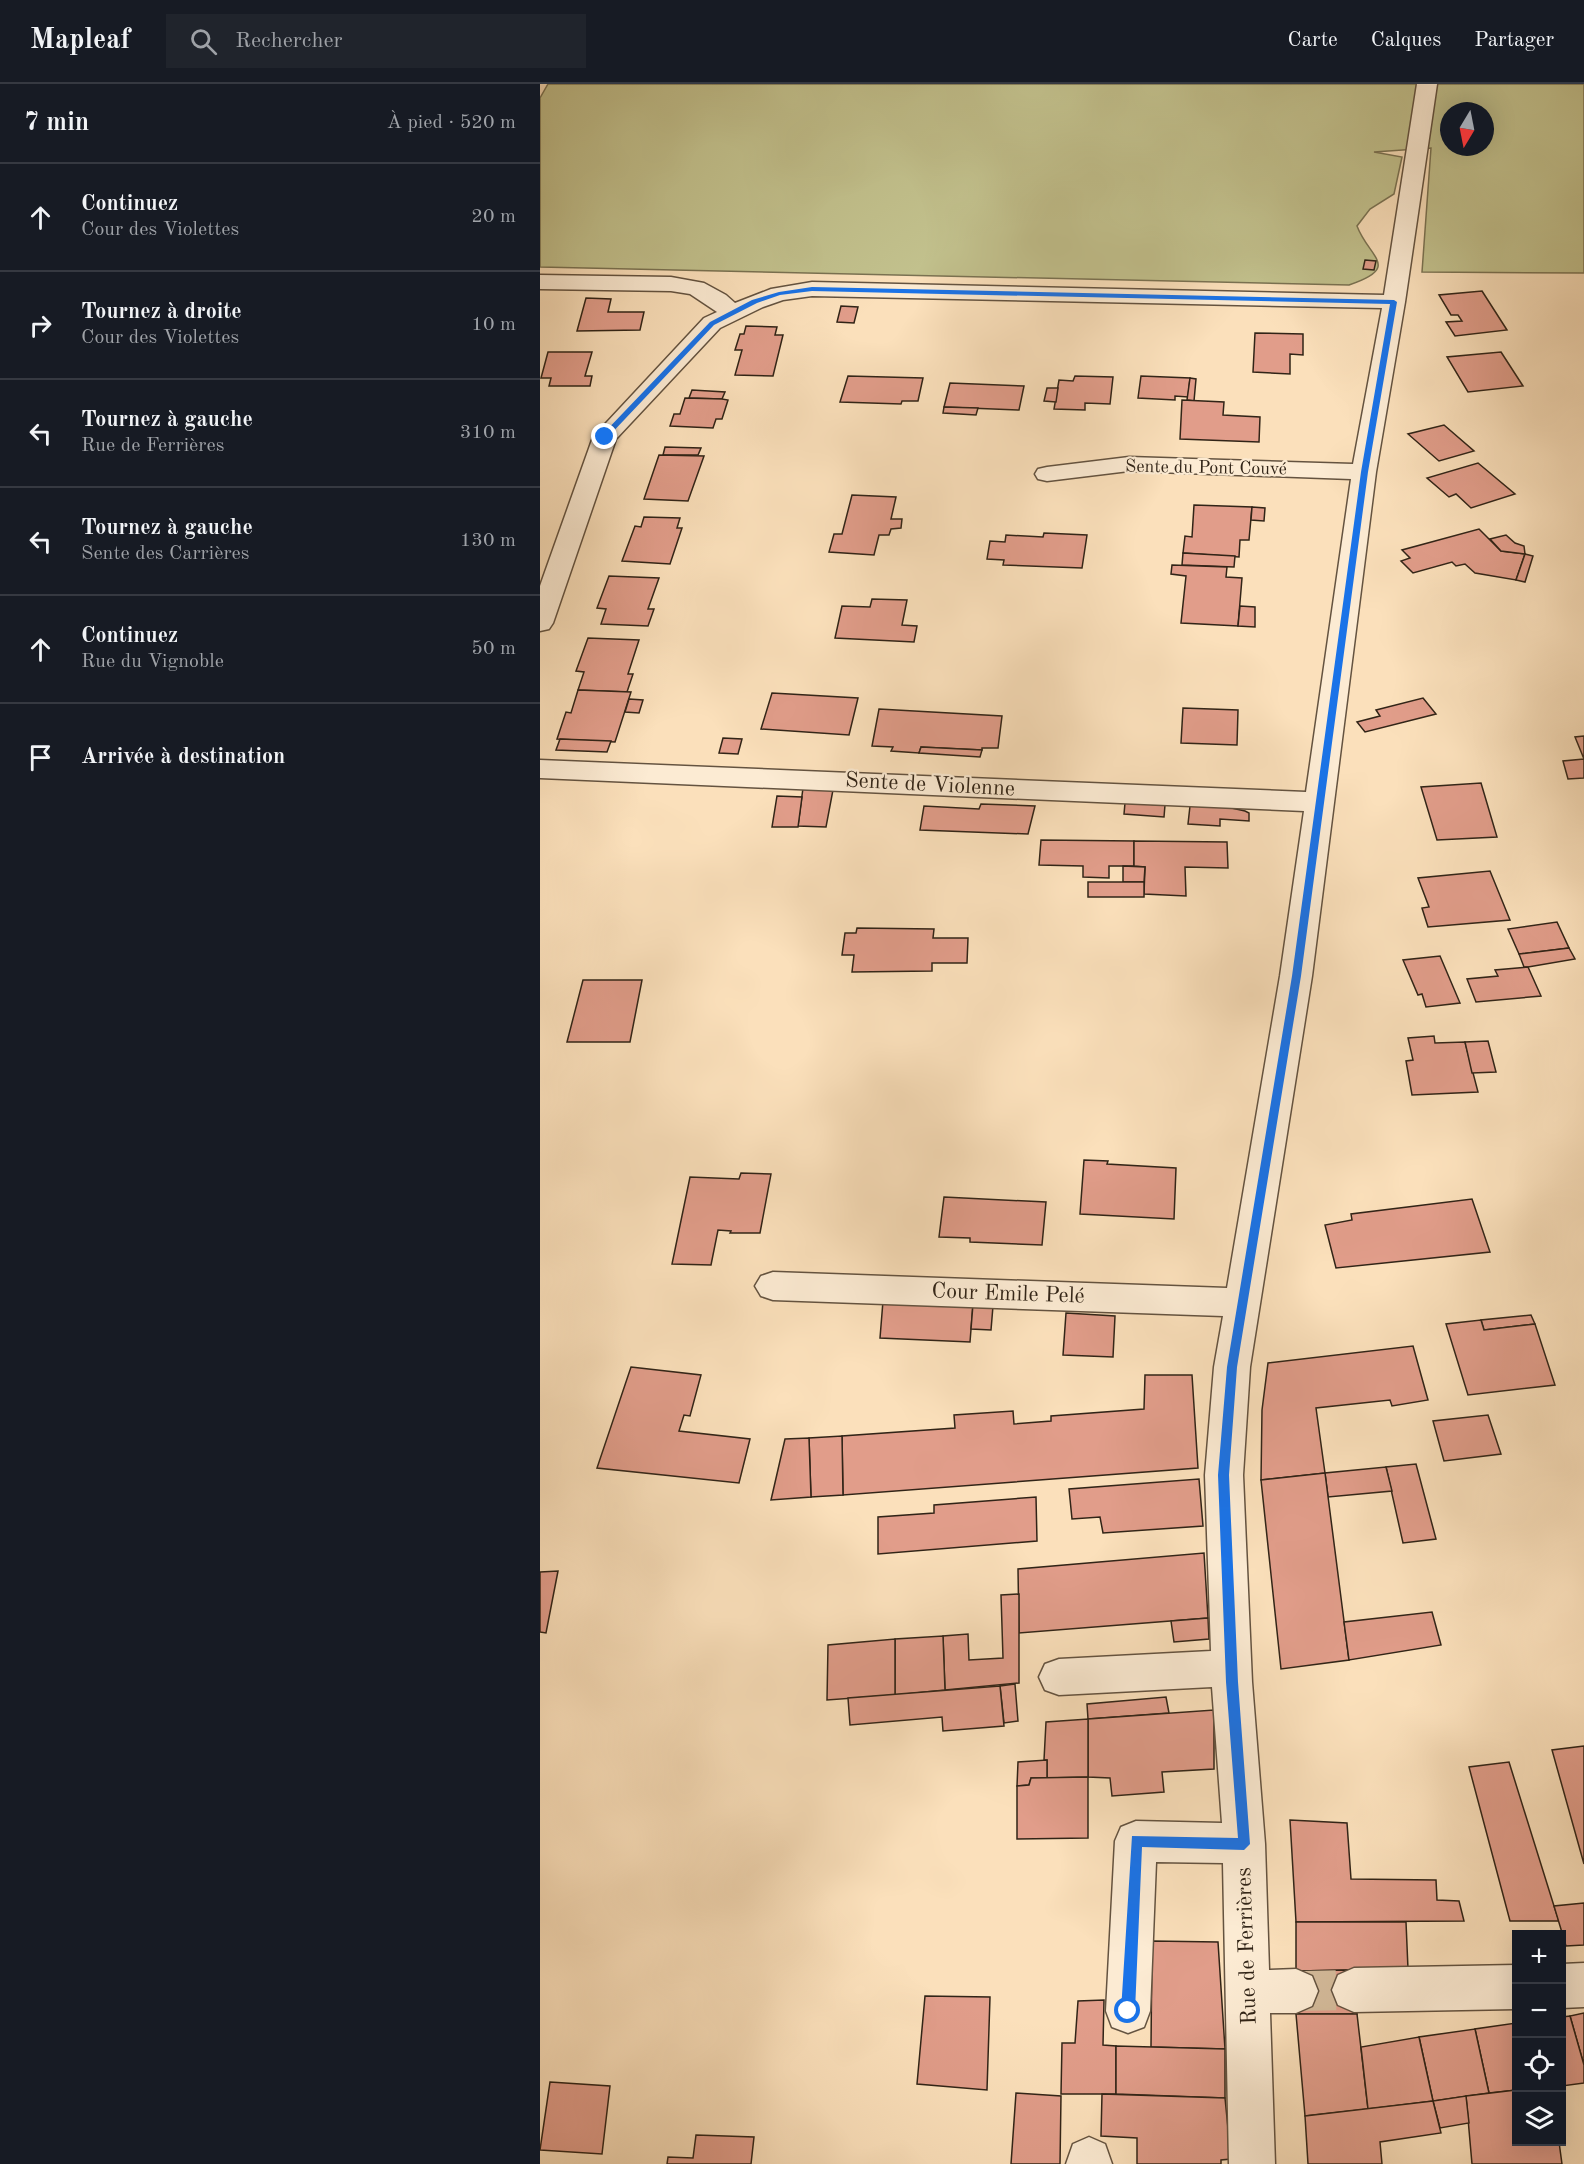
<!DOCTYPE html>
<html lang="fr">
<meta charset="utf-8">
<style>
:root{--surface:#171b24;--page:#20242c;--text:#f1f3f6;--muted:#9ea1a6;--line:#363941}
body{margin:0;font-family:"Old Standard TT",serif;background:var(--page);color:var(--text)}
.controls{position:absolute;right:18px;bottom:18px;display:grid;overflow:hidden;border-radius:0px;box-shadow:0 6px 24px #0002}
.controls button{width:54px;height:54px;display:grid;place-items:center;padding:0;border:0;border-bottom:2px solid var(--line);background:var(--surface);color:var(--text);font:30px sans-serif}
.compass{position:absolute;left:900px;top:18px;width:54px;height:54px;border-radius:50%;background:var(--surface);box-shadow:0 6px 24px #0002;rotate:190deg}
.stop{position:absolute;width:18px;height:18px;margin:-14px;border:4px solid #1a73e8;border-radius:50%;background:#fff}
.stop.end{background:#1a73e8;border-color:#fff;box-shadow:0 2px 6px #0008}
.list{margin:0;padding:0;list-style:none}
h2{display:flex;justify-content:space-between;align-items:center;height:78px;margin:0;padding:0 24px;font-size:26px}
h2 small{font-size:20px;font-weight:400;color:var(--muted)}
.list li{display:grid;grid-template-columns:39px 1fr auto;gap:18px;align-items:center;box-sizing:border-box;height:108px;padding:0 24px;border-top:2px solid var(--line)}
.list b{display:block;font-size:22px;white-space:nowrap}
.list p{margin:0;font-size:20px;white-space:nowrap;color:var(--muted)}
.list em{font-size:20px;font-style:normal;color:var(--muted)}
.icon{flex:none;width:33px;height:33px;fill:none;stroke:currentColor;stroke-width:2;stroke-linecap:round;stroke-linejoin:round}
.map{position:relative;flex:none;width:1044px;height:2080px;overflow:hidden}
header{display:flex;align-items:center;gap:36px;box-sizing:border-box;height:84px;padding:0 30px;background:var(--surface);border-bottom:2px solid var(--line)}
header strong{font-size:28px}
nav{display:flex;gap:33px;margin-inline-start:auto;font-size:21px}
.search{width:420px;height:54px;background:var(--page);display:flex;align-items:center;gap:15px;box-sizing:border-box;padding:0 21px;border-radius:0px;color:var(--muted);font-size:22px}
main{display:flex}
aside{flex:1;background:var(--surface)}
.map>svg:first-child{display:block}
.green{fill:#c2c18d;stroke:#7a7252;stroke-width:1.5;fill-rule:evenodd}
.building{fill:#e19d8a;stroke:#312417;stroke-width:1.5}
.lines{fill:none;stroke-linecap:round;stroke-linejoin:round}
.minor-tunnel{stroke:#d3ba9a;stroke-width:40;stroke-dasharray:40 20;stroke-linecap:butt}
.minor-casing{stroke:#645340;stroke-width:3}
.minor{fill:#fcebd3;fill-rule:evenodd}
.route{fill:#1a73e8}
.labels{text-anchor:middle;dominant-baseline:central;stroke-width:4.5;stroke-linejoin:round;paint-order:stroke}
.far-street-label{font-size:18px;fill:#312417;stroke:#fcebd3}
.street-label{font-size:22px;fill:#312417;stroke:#fcebd3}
</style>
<header>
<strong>Mapleaf</strong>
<div class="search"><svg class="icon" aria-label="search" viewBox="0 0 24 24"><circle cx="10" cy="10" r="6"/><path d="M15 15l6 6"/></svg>Rechercher</div>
<nav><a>Carte</a><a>Calques</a><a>Partager</a></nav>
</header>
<main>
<aside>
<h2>7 min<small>À pied · 520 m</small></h2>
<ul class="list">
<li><svg class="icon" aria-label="ahead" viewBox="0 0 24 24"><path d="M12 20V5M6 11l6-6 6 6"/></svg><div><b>Continuez</b><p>Cour des Violettes</p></div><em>20 m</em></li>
<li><svg class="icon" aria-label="right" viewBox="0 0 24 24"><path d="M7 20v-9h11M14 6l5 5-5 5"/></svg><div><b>Tournez à droite</b><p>Cour des Violettes</p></div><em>10 m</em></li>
<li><svg class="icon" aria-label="left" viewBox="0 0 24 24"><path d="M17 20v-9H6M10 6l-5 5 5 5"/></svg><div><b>Tournez à gauche</b><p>Rue de Ferrières</p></div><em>310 m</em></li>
<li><svg class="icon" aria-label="left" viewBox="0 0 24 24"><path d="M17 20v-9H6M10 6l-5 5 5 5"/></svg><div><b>Tournez à gauche</b><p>Sente des Carrières</p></div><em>130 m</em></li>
<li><svg class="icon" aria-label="ahead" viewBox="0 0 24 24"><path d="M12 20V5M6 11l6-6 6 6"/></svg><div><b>Continuez</b><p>Rue du Vignoble</p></div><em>50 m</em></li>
<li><svg class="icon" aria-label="arrive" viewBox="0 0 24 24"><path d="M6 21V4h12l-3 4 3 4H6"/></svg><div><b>Arrivée à destination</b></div></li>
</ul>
</aside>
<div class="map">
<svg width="1044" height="2080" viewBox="0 0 1044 2080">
<rect width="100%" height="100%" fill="#fbe0bb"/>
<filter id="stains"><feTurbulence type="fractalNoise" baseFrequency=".00333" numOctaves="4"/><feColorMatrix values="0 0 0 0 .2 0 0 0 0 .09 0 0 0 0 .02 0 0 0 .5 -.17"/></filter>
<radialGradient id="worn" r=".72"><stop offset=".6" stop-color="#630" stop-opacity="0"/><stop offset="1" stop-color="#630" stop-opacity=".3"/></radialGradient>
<!-- green -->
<path class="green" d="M8 0H1044V189L882 188 891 64 834 68 862 73 854 110 830 125 817 142C829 174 862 183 809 201L0 183V14ZM909 27H945V63H909Z"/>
<!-- building -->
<g class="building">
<polygon points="825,176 836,177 834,186 823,185"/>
<polygon points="942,207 967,246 915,252 906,238 922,237 918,231 911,231 899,211"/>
<polygon points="46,214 71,215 68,228 104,228 100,246 37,247"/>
<polygon points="301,222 318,223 314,239 297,238"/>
<polygon points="206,242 237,243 235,251 243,251 233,292 195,291 202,266 195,266 200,250 204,250"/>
<polygon points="715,249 763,250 763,271 750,270 750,290 713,288"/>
<polygon points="8,268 52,268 45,292 52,292 50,302 9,302 11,294 1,294"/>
<polygon points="961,268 983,302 928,308 907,273"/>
<polygon points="308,292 383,294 378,317 362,317 361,320 300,318"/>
<polygon points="535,292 573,293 570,320 545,319 545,326 514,325 519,296 533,297"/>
<polygon points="601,292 650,294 648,313 635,312 635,316 598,314"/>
<polygon points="650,294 656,295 654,317 647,316"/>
<polygon points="410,299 484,302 479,326 404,323"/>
<polygon points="507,304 518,304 516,318 504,317"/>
<polygon points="152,306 185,308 182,315 149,314"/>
<polygon points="145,314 182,315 188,316 182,335 176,335 173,344 130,342 134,330 140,330"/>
<polygon points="642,316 684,318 683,331 720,333 719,358 640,355"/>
<polygon points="404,323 438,324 436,331 403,329"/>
<polygon points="904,341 934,367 899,377 868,350"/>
<polygon points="125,363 161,364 158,371 123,371"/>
<polygon points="119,371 164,372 148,417 104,415"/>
<polygon points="938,379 975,410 931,424 916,410 909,413 887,394"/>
<polygon points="312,411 356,413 351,435 362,435 361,444 351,445 349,451 339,451 334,471 289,468 294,450 302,450"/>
<polygon points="654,421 712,423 709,456 700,456 699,473 643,469 645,452 652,453"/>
<polygon points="712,423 725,424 724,437 711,436"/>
<polygon points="104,433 140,434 137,444 142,444 130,480 82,477 95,442 101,443"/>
<polygon points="939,445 961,467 985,470 976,496 935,489 925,480 916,482 912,478 873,489 861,477 870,474 862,466"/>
<polygon points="504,449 547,451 542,484 463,481 464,476 447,475 450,457 465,458 466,451 503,453"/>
<polygon points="966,451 975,459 984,462 985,470 961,467 950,455"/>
<polygon points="643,469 695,472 694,483 642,481"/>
<polygon points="985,470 993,472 985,498 976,496"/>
<polygon points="632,481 687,483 686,493 702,494 698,542 641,539 646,492 631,490"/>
<polygon points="69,492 119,494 108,525 114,525 108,542 61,540 66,525 57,524"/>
<polygon points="332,515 367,516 362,541 377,542 374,558 295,554 302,522 330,523"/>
<polygon points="700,522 715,523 715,543 698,542"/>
<polygon points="48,554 99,556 88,590 93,590 87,608 38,606 44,588 36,587"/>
<polygon points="38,606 91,608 75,658 17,655 26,628 31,629"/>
<polygon points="232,609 318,614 309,651 221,645"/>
<polygon points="883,614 896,630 825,648 817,638 840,632 836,626"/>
<polygon points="89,615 103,616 99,629 85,628"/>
<polygon points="643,624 698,626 697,661 641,659"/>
<polygon points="339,625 462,632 458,664 442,664 442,666 381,663 379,669 351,667 353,663 332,662"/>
<polygon points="1044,652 1044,694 1028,695 1023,677 1044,675 1035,653"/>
<polygon points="183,654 202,655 198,670 179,669"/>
<polygon points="20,655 71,657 67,668 16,666"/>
<polygon points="381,663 442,666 440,673 379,669"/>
<polygon points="941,699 957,753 897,756 881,703"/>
<polygon points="263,704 293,706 286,743 258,742"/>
<polygon points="237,712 262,713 258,743 232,743"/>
<polygon points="585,719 625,721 624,733 584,730"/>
<polygon points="441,720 495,722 488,750 380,746 384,722 439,725"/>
<polygon points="650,722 687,723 705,727 709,729 709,737 680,735 680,742 648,740"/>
<polygon points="501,756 594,757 594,782 569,782 569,794 543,793 543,782 499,781"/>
<polygon points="594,757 687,758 688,784 645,783 646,812 604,810 605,783 594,782"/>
<polygon points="583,782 605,783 604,798 583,798"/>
<polygon points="950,787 970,836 888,843 882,824 889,823 878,794"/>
<rect x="548" y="798" width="56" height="15"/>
<polygon points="1017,838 1029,864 979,870 968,845"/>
<polygon points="317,844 394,845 393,854 428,854 427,879 392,879 392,887 312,888 314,871 302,871 305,849 316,849"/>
<polygon points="1029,864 1035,875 988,883 984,883 979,870"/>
<polygon points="900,872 920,919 886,923 882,910 878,911 863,876"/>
<polygon points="988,883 1001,912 936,918 927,895 958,892 955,886"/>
<polygon points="43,896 102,896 90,958 27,958"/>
<polygon points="894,952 895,959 925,958 938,1008 872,1011 866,977 873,976 868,954"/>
<polygon points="948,957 956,988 932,989 925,958"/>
<polygon points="544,1076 568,1077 567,1080 636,1084 634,1135 540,1130"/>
<polygon points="201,1089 231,1090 220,1149 190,1149 191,1147 178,1146 171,1181 132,1180 150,1093 199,1095"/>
<polygon points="404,1113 506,1118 502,1161 430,1158 430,1154 399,1153"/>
<polygon points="932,1115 950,1168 796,1184 785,1141 812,1136 811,1130"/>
<polygon points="343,1217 433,1220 430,1258 340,1254"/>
<polygon points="433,1220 453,1222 451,1246 431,1245"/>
<polygon points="526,1229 575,1232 573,1273 523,1271"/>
<polygon points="991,1231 995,1240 944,1246 941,1236"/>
<polygon points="941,1236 944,1246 995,1240 1015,1301 928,1311 906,1240"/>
<polygon points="873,1262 888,1316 852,1322 850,1316 776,1324 785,1389 721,1396 722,1326 728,1279"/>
<polygon points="91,1283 161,1291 150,1332 144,1331 139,1347 210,1355 199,1399 57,1384"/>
<polygon points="605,1291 652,1291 658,1384 303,1411 302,1352 415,1344 414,1331 473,1327 474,1340 511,1337 511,1332 604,1325"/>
<polygon points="948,1331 961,1370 904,1377 893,1337"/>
<polygon points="302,1352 303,1411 271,1413 269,1354"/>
<polygon points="269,1354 271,1413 231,1416 245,1355"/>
<polygon points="876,1380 896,1455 863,1459 846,1383"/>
<polygon points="846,1383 852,1407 788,1413 785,1389"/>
<polygon points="785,1389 809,1576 741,1585 721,1396"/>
<polygon points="659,1395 663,1442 563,1449 560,1433 532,1435 529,1405"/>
<polygon points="496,1413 497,1457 338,1470 338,1433 394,1429 394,1421"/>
<polygon points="664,1469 668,1534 479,1549 478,1485"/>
<polygon points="18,1487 6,1549 0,1548 0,1488"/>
<polygon points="479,1510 479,1599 405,1606 403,1552 428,1550 429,1576 463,1574 461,1511"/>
<polygon points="892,1528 901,1561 809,1576 804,1538"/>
<polygon points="668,1534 669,1555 634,1558 631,1537"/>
<polygon points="403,1552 405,1606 355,1611 355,1555"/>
<polygon points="355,1555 355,1611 287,1616 288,1561"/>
<polygon points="475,1600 478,1637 464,1639 460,1602"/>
<polygon points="460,1602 464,1642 403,1647 402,1633 310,1641 308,1614"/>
<polygon points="626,1613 629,1629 548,1635 547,1620"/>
<polygon points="674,1626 674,1685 622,1688 624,1708 572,1712 570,1694 548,1693 548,1635"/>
<polygon points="548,1635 548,1693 507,1694 507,1676 504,1676 506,1638"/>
<polygon points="1044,1662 1044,1780 1012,1666"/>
<polygon points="507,1676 507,1694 491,1694 489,1701 477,1702 478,1678"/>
<polygon points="969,1678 1014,1822 1019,1837 970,1837 929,1683"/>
<polygon points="548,1693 548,1754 477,1755 477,1702 489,1701 491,1694"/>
<polygon points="750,1736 807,1739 811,1795 896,1796 897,1816 919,1817 924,1837 756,1838"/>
<polygon points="1044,1819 1044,1861 1026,1862 1014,1822"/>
<polygon points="756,1838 866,1838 868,1885 756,1887"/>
<polygon points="612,1857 678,1858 685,1965 611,1963"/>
<polygon points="812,1886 817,1930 756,1930 756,1887"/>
<polygon points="385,1912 450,1913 447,2006 377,2000"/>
<polygon points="564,1916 563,1961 576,1962 576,2010 521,2010 522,1959 535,1959 538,1917"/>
<polygon points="1044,1929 1044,1981 1030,1932"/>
<polygon points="756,1930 817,1930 828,2025 765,2032"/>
<polygon points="1030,1932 1044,1981 1044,1999 1022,2002 1022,1933"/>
<polygon points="976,1939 976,2006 949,2009 935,1945"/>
<polygon points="935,1945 949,2009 893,2017 879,1953"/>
<polygon points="879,1953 893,2017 828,2025 821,1963"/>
<polygon points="576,1962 685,1965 685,2014 576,2010"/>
<polygon points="10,1998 70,2002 62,2070 0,2066"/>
<polygon points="976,2006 976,2058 1019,2058 1022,2080 932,2080 926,2012"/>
<polygon points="476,2009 521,2012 520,2080 471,2080"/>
<polygon points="562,2010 685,2014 691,2075 681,2076 681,2080 597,2080 597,2054 561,2052"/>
<polygon points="926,2012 929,2039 900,2044 893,2017"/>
<polygon points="893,2017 901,2049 840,2058 842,2080 768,2080 765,2032"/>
<polygon points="156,2051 214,2053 211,2080 127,2080 128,2073 153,2074"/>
</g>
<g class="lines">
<!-- minor-tunnel -->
<polyline class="minor-tunnel" points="756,1907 814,1906"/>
<!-- minor casing -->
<g class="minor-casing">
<g id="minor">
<polygon points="877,0 897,0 865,218 836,388 772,892 710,1283 703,1391 712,1598 725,1760 729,1886 756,1885 772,1892 778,1907 772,1922 756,1929 730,1929 735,2080 689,2080 683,1779 616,1778 610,1927 604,1943 588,1949 572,1943 566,1927 575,1757 581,1743 596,1737 682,1739 672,1603 519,1611 505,1606 499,1593 505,1580 519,1575 671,1567 665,1391 674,1283 683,1232 233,1216 221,1212 215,1202 221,1192 233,1188 687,1204 740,892 764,727 0,694 0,676 766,708 811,395 589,387 507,397 498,395 495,390 498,385 507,383 589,373 813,380 842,224 272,212 243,216 223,223 180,244 76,355 13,539 9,545 0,547 0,502 53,353 164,234 177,228 150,210 131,207 0,205 0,191 131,193 164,199 186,211 195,219 231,205 272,198 844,211"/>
<polygon points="1044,1879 1044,1923 1022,1924 1022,1880"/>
<polygon points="976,1881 976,1925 814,1928 798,1921 792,1906 798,1891 814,1884"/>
<polygon points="549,2053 565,2060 572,2080 526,2080 533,2060"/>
</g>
</g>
<!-- minor -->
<use href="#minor" class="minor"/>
</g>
<!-- route -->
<polygon class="route" points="272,203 854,216 857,218 828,388 761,892 697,1283 689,1391 698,1598 710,1760 704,1766 602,1763 595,1927 593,1932 588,1934 583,1932 581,1927 592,1752 698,1754 686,1598 678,1391 687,1283 752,892 821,388 850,220 272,207 240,211 217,219 174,241 67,354 62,354 62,351 170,238 212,216 239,208"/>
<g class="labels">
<!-- far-street labels -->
<g class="far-street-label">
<text transform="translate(666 384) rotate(1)">Sente du Pont Couvé</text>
</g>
<!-- street labels -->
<g class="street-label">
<text transform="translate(390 701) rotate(3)">Sente de Violenne</text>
<text transform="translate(468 1210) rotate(2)">Cour Emile Pelé</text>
<text transform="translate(707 1862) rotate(-92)">Rue de Ferrières</text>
</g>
</g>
<rect width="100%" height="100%" filter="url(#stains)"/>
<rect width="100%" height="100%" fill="url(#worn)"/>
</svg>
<div class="controls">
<button>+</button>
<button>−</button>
<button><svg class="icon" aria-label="locate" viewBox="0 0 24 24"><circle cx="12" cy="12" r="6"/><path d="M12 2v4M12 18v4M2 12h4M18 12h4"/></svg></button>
<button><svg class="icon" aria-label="layers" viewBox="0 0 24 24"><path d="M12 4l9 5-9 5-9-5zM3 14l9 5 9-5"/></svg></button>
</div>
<svg class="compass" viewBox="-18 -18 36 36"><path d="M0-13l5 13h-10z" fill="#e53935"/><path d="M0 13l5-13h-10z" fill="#9ea1a6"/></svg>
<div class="stop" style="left:588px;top:1927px"></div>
<div class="stop end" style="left:65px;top:353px"></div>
</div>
</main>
